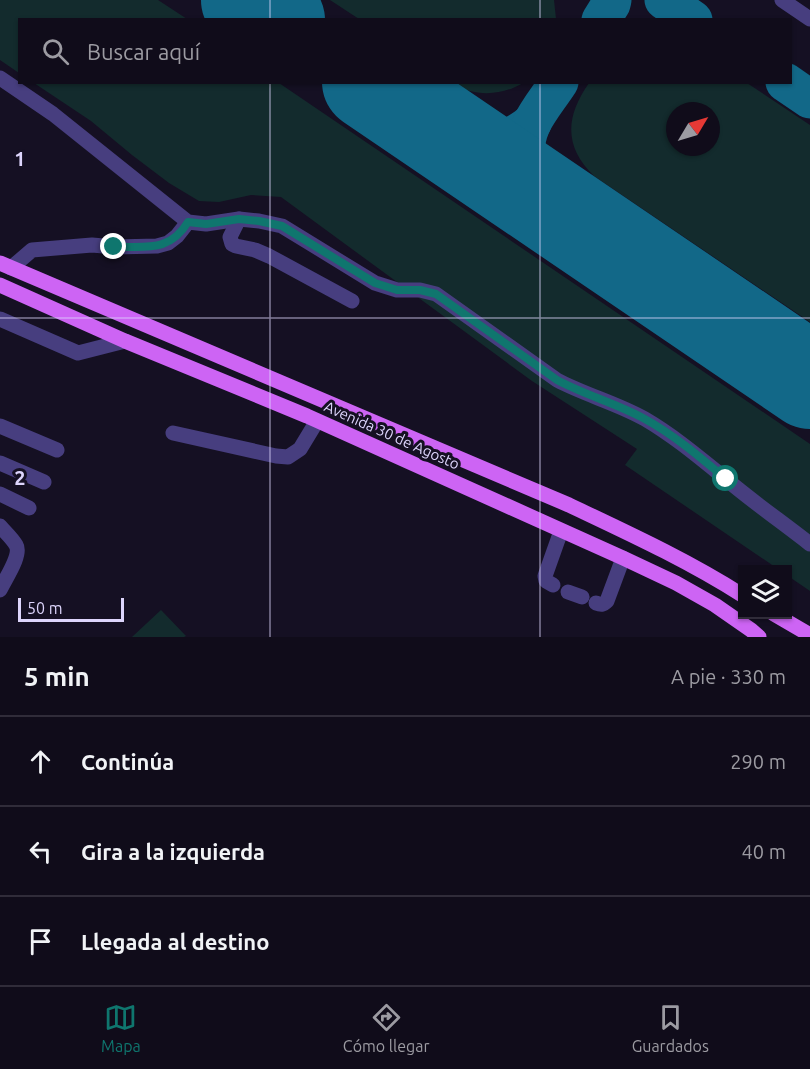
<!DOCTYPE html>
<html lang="es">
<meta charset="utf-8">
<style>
:root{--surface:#100c1a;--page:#191523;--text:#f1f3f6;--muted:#9c9ba2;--line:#302c39;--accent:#0f766e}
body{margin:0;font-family:Ubuntu,sans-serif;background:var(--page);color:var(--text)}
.controls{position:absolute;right:18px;bottom:18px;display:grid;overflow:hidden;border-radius:0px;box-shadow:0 2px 4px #0004}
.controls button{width:54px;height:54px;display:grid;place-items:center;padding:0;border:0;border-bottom:2px solid var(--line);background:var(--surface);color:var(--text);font:30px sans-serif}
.compass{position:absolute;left:666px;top:102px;width:54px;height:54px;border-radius:50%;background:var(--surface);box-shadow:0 2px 4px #0004;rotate:52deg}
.scale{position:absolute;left:18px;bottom:15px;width:106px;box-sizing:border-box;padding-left:6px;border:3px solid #ddd5fc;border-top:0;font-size:16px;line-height:21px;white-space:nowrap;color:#ddd5fc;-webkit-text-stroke:4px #151023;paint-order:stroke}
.stop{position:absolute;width:18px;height:18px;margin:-14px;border:4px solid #0f766e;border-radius:50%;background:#fff}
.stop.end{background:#0f766e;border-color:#fff;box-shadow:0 2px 6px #0008}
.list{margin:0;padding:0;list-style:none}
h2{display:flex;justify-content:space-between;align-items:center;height:78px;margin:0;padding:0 24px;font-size:26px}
h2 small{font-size:20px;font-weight:400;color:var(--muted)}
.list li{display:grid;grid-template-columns:39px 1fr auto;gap:18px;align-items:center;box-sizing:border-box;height:90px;padding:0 24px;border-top:2px solid var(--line)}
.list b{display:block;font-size:22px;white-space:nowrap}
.list em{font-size:20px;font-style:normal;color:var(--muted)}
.icon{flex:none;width:33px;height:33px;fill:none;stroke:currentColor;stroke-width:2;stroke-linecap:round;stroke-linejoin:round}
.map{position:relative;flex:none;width:810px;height:637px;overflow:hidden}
.search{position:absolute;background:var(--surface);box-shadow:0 2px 4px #0004;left:18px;right:18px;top:18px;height:66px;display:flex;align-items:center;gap:15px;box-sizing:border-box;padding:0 21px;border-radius:0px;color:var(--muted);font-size:22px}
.sheet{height:348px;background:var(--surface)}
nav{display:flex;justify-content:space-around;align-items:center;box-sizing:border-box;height:84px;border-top:2px solid var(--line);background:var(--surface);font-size:16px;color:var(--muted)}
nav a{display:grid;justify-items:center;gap:3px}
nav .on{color:var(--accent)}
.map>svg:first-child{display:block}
.green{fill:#132b2d;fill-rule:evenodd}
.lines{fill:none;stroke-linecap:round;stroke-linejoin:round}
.taxiway{stroke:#126888;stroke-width:39}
.runway{stroke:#126888;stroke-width:96}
.minor{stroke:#473e7f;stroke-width:15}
.major{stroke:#cd64f4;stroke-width:15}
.route{stroke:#0f766e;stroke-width:8}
.grid{fill:none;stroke:#ddd5fc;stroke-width:1.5;stroke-opacity:0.55}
.labels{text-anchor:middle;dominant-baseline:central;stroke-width:6;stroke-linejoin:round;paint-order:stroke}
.street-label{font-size:15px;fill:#ddd5fc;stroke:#151023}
.grid-label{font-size:20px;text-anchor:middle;font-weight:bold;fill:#ddd5fc;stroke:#151023;stroke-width:6;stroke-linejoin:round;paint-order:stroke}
</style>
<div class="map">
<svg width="810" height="637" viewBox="0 0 810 637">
<rect width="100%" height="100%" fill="#151023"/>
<!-- green -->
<g class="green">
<polygon points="0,0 158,0 187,19 20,20 19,73 0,60"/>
<polygon points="330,0 554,0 556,19 359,19"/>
<polygon points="34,83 279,83 810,444 810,591 788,576 788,570 778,569 625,465 637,449 532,381 281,197 251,195 219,202 199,201 169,183 132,155 91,121"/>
<path d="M452 83H523C501 96 474 97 452 83Z"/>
<path d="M589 83H747L810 125V322L594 176C563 146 566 116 589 83ZM675 111H711V147H675Z"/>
<polygon points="161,610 186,636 184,637 132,637"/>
</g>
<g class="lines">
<!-- taxiway -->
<g class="taxiway">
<polyline points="664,0 693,20"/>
<polyline points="601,20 611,4 612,0"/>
<polyline points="785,82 810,99"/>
<path d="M455 140C486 148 507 143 532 123"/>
<path d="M546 203C527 181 519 153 531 125 538 110 550 96 559 82"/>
</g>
<!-- runway -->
<g class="runway">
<polyline points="249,0 277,20"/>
<polyline points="370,82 810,381"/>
</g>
<!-- minor -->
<g class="minor">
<polyline points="782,0 810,19"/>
<path d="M0 78 53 114 188 222 206 224 239 219 259 221 282 226 375 283 397 290H420L436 294 557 380C585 395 617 403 645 419 674 436 700 458 726 479 753 502 782 522 810 544"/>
<polyline points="239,219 230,237 232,244 236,246 255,250 269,256 352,301"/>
<polyline points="11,268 32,250 92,245 115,247 157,246 168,243 177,236 188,222"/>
<polyline points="0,319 78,353 125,341"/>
<polyline points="0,426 57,450"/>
<polyline points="173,433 276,456 288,457 300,449 317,421"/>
<polyline points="0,463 44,482"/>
<polyline points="0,494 29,508"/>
<path d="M0 526C5 532 12 538 16 545 22 555 5 579 0 590"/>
<polyline points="553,585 546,581 545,576 561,531"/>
<polyline points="568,592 582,597"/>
<path d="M596 603C601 605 603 605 607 601L623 558"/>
</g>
<!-- major -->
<g class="major">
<path d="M0 263 569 505C628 533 687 560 742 595"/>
<polyline points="0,285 125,341 307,416 623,558 676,583 715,605 751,630 759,637"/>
<polyline points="774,614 810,635"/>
</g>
</g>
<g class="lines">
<!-- route -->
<path class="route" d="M114 247C146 246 169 253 188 222L206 224 239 219 259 221 282 226 375 283 397 290H420L436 294 557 380C585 395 615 403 643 418 673 434 700 457 726 479"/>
</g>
<!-- grid -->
<path class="grid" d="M270 0V20M540 0V20M270 82V637M540 82V637M0 318H810"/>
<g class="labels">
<!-- street labels -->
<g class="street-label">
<text transform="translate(392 435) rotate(24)">Avenida 30 de Agosto</text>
</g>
</g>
<g class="grid-label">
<text x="20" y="166">1</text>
<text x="20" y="485">2</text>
</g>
</svg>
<div class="controls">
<button><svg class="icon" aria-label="layers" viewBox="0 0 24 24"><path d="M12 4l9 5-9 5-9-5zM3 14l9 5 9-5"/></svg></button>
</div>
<svg class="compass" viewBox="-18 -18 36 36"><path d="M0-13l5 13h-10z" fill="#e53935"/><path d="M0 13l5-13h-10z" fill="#9c9ba2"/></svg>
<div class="scale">50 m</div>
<div class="stop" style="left:726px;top:479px"></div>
<div class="stop end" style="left:114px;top:247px"></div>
<div class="search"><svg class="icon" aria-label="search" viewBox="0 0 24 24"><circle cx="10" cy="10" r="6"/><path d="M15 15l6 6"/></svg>Buscar aquí</div>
</div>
<section class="sheet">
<h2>5 min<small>A pie · 330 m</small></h2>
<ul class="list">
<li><svg class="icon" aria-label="ahead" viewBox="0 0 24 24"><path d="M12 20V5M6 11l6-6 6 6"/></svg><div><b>Continúa</b></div><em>290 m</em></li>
<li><svg class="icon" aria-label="left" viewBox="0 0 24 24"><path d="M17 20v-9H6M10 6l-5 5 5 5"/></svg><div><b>Gira a la izquierda</b></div><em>40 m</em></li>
<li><svg class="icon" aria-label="arrive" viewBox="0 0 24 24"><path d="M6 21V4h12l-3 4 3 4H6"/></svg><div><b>Llegada al destino</b></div></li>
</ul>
</section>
<nav>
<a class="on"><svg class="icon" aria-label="map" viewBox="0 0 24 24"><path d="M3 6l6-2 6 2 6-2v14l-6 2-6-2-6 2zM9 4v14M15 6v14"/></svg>Mapa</a>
<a><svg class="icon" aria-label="directions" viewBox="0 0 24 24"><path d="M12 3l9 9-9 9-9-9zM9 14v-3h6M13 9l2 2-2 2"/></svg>Cómo llegar</a>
<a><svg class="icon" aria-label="saved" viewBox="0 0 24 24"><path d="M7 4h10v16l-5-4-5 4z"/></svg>Guardados</a>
</nav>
